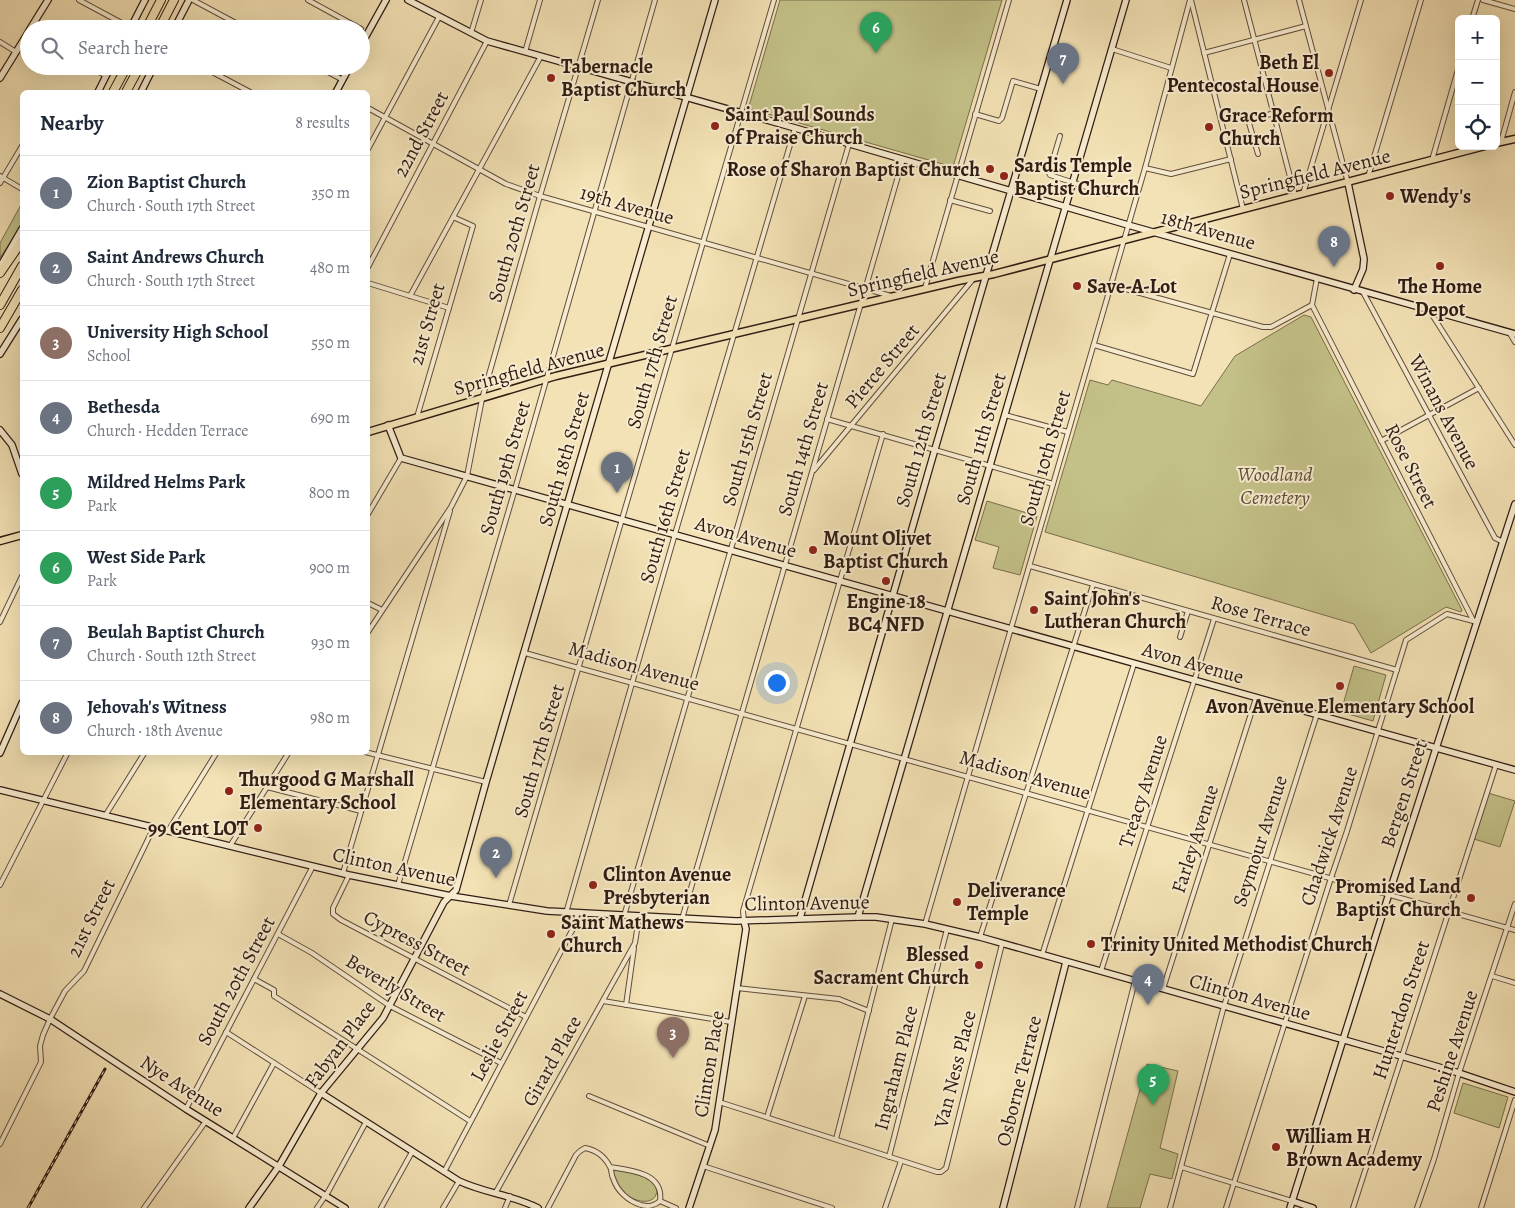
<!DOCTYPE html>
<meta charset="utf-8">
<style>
:root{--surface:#fff;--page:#f2f2f3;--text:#1f2937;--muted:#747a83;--line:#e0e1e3;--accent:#0f766e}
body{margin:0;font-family:Alegreya,serif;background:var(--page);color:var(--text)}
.controls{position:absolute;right:15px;top:15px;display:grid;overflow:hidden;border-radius:8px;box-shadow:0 5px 20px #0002}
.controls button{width:45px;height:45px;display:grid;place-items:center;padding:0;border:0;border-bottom:1px solid var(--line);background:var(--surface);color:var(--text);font:25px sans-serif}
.you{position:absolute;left:776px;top:682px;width:18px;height:18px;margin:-12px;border:4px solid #fff;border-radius:50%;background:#1a73e8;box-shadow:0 0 0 8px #1a73e833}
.badge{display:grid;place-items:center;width:32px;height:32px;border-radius:50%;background:var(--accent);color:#fff;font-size:16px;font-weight:700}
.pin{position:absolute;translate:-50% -41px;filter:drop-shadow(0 1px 2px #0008)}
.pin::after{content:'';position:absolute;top:26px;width:18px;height:15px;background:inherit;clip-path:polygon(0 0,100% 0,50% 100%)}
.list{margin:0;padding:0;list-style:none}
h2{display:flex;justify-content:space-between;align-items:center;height:65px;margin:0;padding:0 20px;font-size:21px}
h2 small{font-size:16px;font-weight:400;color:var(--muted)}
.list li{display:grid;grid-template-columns:32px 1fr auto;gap:15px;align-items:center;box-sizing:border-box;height:75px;padding:0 20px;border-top:1px solid var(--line)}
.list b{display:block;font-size:19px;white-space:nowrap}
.list p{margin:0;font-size:16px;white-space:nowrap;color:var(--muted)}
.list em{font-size:16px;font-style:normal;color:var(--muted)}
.icon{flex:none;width:28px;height:28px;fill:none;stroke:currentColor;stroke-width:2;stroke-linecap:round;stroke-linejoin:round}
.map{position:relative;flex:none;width:1515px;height:1208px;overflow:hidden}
.search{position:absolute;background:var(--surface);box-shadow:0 5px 20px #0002;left:20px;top:20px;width:350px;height:55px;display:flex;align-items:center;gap:12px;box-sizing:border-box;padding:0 18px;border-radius:28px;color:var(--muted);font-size:19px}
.panel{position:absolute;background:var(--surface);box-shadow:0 5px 20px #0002;left:20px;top:90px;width:350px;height:665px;border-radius:8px}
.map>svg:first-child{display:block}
.green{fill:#c3c188;stroke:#7a6e4e}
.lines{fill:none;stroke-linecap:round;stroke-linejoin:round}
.street-casing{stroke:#624d3c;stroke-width:6}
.secondary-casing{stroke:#311b13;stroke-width:8}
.primary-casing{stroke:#311b13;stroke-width:9}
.highway-casing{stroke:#311b13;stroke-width:10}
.street{stroke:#f7eccf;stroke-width:4}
.secondary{stroke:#f7eccf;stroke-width:5.5}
.primary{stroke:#f3e2b5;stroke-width:6}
.highway{stroke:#f3e2b5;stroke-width:8}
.rail-casing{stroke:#311b13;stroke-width:3}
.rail{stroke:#f7eccf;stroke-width:1;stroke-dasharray:4;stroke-linecap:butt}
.poi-dot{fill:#8f2418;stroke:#f7eccf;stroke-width:2}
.labels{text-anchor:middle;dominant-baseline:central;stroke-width:4;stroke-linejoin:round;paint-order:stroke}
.poi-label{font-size:20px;font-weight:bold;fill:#311b13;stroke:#f7eccf;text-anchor:start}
.street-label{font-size:20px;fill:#311b13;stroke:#f7eccf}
.park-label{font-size:20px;font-style:italic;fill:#5d4d36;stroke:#f7eccf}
</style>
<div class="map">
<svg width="1515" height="1208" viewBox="0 0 1515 1208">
<rect width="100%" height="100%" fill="#f3e2b5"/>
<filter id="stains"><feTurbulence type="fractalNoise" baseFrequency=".004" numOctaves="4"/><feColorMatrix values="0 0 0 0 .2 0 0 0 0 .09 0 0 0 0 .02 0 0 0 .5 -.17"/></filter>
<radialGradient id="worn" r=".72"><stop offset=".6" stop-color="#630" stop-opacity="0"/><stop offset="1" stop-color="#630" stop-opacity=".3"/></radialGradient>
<!-- green -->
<g class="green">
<polygon points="780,0 1002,0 953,167 750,109 749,106"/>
<polygon points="22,203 22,224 0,258 0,243"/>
<polygon points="1304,315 1311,317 1462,610 1461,612 1446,607 1371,653 1354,624 1045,532 1090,380 1108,385 1112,380 1201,406 1235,356"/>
<polygon points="987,501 1037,516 1020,575 993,568 999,547 975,540"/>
<polygon points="1354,666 1386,675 1373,721 1341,712"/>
<polygon points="1488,793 1515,801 1500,847 1474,839"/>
<polygon points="1147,1064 1178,1071 1160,1148 1178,1154 1172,1179 1150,1174 1140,1208 1107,1208"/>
<polygon points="1463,1083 1508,1097 1499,1128 1454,1113"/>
<path d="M616 1170C631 1173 649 1174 657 1189 657 1208 632 1202 622 1191 618 1186 615 1179 613 1172Z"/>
</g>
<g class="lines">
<!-- street casing -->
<g class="street-casing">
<g id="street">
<polyline points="79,0 131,28"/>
<polyline points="193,0 247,29"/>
<polyline points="308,0 361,29"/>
<polyline points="1191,0 1243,209"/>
<polyline points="1244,0 1295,196"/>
<polyline points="1299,0 1348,183"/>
<polyline points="1483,0 1515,9"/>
<polyline points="1472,19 1478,0"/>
<polyline points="471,33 481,0"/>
<polyline points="0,42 16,52"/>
<polyline points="1112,49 1171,68"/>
<polyline points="525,52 540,0"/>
<polyline points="1204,53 1306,26"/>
<polyline points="88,66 106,76"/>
<polyline points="201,66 250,92"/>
<polyline points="317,66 343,80"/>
<polyline points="368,108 506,184 540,196 891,296"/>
<polyline points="975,114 999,121 1002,118 1013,81 1041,89"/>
<polyline points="1060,136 1049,173 1050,175 1108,194"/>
<polyline points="1501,142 1515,92"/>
<polyline points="368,149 439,17"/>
<polyline points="1258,154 1249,123 1250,120 1274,113"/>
<polyline points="1432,160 1459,66"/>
<polyline points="1145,168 1171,174 1231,159"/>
<polyline points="0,176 22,189"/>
<polyline points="1368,177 1421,0"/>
<polyline points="0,183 22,146"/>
<polyline points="1303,194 1361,0"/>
<polyline points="950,200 990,211"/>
<polyline points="368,267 487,41"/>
<polyline points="1317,278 1312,305 1473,620"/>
<polyline points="368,283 449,308"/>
<polyline points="1111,285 1263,327 1271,327 1312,305"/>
<polyline points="925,288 1009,0"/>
<polyline points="1363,292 1495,538 1503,542"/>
<polyline points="410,296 541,56"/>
<polyline points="1429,310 1515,445"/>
<polyline points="1509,332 1515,342"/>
<polyline points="1094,345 1193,374 1230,254"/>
<polyline points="1005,415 1068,432"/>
<polyline points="417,417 473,226 453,217"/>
<polyline points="827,419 1053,484"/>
<polyline points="1381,441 1479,388"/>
<polyline points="814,470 974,278"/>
<polyline points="368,514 401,458"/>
<polyline points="1030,566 1397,670"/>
<polyline points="368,603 382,610"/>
<polyline points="0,622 22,576"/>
<polyline points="368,632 451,507 467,476 482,399 540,196 598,0"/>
<polyline points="1180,637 1188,611"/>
<polyline points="525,653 1515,930"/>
<polyline points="365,752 486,782"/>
<polyline points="267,787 361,811"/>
<polyline points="105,816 145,752"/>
<polyline points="168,831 217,752"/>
<polyline points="230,846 289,752"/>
<polyline points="343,873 450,511"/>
<polyline points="349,875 333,908 333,914 341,920 526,1017"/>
<polyline points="0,885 68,752"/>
<polyline points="398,885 515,489 655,0"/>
<polyline points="509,905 774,0"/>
<polyline points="566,913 675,534 795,128"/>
<polyline points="624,916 849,144"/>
<polyline points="682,919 903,159"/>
<polyline points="744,921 743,911 883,434"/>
<polyline points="925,924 1145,168 1190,0"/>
<polyline points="278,934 312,953 390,1006 501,1063"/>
<polyline points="980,937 1093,585"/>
<polyline points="1042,955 1134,664"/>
<polyline points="1101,971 1214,619"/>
<polyline points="1492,976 1515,983"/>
<polyline points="254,979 274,990 274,996 470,1121"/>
<polyline points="737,988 839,999 869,1011"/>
<polyline points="1163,989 1256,698"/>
<polyline points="603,1001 731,1022"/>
<polyline points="626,1005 634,948"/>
<polyline points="226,1032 321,1093"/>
<polyline points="589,1096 710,1146"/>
<polyline points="719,1102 937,1172 941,1172 946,1168 1002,944"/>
<polyline points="186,1109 313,866"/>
<polyline points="767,1117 805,996"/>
<polyline points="233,1138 274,1063"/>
<polyline points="836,1139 892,919"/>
<polyline points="0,1144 41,1062 40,1046 43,1035 50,1019 65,991 84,971 154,827"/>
<polyline points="889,1157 947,929"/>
<polyline points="703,1166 832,1208"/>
<polyline points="1181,1167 1292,1201"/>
<polyline points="444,1172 576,923 577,914"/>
<polyline points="496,1192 635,943 639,917"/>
<polyline points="660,1201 676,1208"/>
<polyline points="144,1208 206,1121"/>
<polyline points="317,1208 328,1192 366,1122"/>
<polyline points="381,1208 412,1152"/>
<polyline points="443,1208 459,1181"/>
<polyline points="505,1208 510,1196"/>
<path d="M548 1208 576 1155 580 1151 585 1148C596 1150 605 1157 610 1167 612 1170 611 1175 613 1178 617 1191 628 1201 641 1205 649 1207 654 1206 660 1201 664 1173 631 1170 610 1167"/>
<polyline points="885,1208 901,1161"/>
<polyline points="1077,1208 1135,981"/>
<polyline points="1170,1208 1224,1006 1317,714"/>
<polyline points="1226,1208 1331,878 1347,831 1406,640 1447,614 1477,622"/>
<polyline points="1353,1208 1496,765"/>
<polyline points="1417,1208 1434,1159 1459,1073 1515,904"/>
<polyline points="1481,1208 1515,1100"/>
</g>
</g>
<!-- secondary casing -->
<g class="secondary-casing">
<g id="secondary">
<polyline points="408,0 487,41 795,128 1128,225 1515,334"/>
<polyline points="30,29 48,0"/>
<polyline points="130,29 145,0"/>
<polyline points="174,29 189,0"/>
<polyline points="361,45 386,0"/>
<polyline points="0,78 29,31"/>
<polyline points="98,92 111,66"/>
<polyline points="141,92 154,66"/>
<polyline points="336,92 350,66"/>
<polyline points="1348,183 1364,259 1363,269 1354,290"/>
<polyline points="0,267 22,229"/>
<polyline points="0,354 22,319"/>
<polyline points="388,425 401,458 1515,770"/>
<polyline points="0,430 12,445 22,474"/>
<polyline points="0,753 22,703"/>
<polyline points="0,790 349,875 451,896 547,911 736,921 858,917 876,917 925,924 980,937 1401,1056 1459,1073 1515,1092"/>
<polyline points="858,917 1126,0"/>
<polyline points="800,918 935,449 1067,0"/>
<polyline points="0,994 50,1019 186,1109 345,1208"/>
<path d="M321 1093 459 1181C484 1193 513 1195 538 1208"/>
<polyline points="1292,1201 1313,1208"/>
<polyline points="249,1208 279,1166 321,1093 383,1018 444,902 456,890 486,782 715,0"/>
<polyline points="689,1208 715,1130 746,929 744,921"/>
<polyline points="1003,1208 1066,962"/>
<polyline points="1290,1208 1387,900 1515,504"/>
</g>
</g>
<!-- primary casing -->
<g class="primary-casing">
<g id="primary">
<polyline points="1496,143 1515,139"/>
<polyline points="368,432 556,376 958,281 994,274 1485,146"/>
<polyline points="0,541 22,535"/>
</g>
</g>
<!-- highway casing -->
<g class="highway-casing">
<g id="highway">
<polyline points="146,29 161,0"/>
<polyline points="159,29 174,0"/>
<polyline points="113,92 127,66"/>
<polyline points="126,92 140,66"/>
<polyline points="0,273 22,241"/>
<polyline points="0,305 22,266"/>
<polyline points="0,328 22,290"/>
</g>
</g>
<!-- street -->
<use href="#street" class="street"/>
<!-- secondary -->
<use href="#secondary" class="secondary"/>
<!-- primary -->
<use href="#primary" class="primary"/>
<!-- highway -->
<use href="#highway" class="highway"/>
<!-- rail casing -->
<g class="rail-casing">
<polyline id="rail" points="28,1208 105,1069"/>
</g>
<!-- rail -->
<use href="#rail" class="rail"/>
</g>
<!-- markers -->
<g class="poi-dot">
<circle cx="1329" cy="73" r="5"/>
<circle cx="551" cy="78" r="5"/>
<circle cx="715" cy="126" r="5"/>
<circle cx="1209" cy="127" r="5"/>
<circle cx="990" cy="169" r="5"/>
<circle cx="1004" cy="176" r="5"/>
<circle cx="1390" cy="196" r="5"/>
<circle cx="1440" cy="266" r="5"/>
<circle cx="1077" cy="286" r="5"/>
<circle cx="813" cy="550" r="5"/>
<circle cx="886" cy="581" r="5"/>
<circle cx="1034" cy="610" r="5"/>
<circle cx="1340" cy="686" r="5"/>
<circle cx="229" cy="791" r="5"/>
<circle cx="258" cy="828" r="5"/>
<circle cx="593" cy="885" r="5"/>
<circle cx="1471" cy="898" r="5"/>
<circle cx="957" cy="902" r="5"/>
<circle cx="551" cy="934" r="5"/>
<circle cx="1091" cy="944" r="5"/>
<circle cx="979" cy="965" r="5"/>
<circle cx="1276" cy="1147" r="5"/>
</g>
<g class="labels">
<!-- poi labels -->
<g class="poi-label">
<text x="1319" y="62" text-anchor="end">Beth El<tspan x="1319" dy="23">Pentecostal House</tspan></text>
<text x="561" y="66">Tabernacle<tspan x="561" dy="23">Baptist Church</tspan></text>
<text x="725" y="114">Saint Paul Sounds<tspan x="725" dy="23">of Praise Church</tspan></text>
<text x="1219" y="115">Grace Reform<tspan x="1219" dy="23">Church</tspan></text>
<text x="1014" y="165">Sardis Temple<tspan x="1014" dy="23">Baptist Church</tspan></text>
<text x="980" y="169" text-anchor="end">Rose of Sharon Baptist Church</text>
<text x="1400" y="196">Wendy's</text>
<text x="1087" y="286">Save-A-Lot</text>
<text x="1440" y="286" text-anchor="middle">The Home<tspan x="1440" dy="23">Depot</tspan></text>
<text x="823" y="538">Mount Olivet<tspan x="823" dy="23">Baptist Church</tspan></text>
<text x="1044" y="598">Saint John's<tspan x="1044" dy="23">Lutheran Church</tspan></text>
<text x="886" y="601" text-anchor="middle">Engine 18<tspan x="886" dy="23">BC4 NFD</tspan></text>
<text x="1340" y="706" text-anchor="middle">Avon Avenue Elementary School</text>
<text x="239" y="779">Thurgood G Marshall<tspan x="239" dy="23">Elementary School</tspan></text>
<text x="248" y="828" text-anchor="end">99 Cent LOT</text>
<text x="603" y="874">Clinton Avenue<tspan x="603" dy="23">Presbyterian</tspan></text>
<text x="1461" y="886" text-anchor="end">Promised Land<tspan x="1461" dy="23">Baptist Church</tspan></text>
<text x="967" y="890">Deliverance<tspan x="967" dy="23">Temple</tspan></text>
<text x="561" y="922">Saint Mathews<tspan x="561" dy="23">Church</tspan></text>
<text x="1101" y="944">Trinity United Methodist Church</text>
<text x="969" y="954" text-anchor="end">Blessed<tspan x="969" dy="23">Sacrament Church</tspan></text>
<text x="1286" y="1136">William H<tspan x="1286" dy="23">Brown Academy</tspan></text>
</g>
<!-- street labels -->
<g class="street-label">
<text transform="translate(421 134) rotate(-62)">22nd Street</text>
<text transform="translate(1315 174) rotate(-14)">Springfield Avenue</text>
<text transform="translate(627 205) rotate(16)">19th Avenue</text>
<text transform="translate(1208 230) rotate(16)">18th Avenue</text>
<text transform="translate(514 233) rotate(-74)">South 20th Street</text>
<text transform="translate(923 273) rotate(-13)">Springfield Avenue</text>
<text transform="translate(427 324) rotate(-74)">21st Street</text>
<text transform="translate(652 362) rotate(-74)">South 17th Street</text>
<text transform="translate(882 366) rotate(-50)">Pierce Street</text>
<text transform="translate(529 369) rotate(-15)">Springfield Avenue</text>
<text transform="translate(1444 412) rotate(62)">Winans Avenue</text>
<text transform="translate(747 439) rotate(-74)">South 15th Street</text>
<text transform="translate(981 439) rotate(-74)">South 11th Street</text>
<text transform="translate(921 440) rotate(-74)">South 12th Street</text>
<text transform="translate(803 449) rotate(-74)">South 14th Street</text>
<text transform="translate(1045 458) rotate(-74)">South 10th Street</text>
<text transform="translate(564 459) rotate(-74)">South 18th Street</text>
<text transform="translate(1411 466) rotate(63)">Rose Street</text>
<text transform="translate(505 468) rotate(-74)">South 19th Street</text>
<text transform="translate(665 516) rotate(-74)">South 16th Street</text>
<text transform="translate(746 537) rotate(16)">Avon Avenue</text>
<text transform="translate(1261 616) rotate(16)">Rose Terrace</text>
<text transform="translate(1193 663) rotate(16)">Avon Avenue</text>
<text transform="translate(634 666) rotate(16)">Madison Avenue</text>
<text transform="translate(539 751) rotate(-74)">South 17th Street</text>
<text transform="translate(1025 775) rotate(16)">Madison Avenue</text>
<text transform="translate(1143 791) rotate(-72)">Treacy Avenue</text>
<text transform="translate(1404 794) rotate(-72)">Bergen Street</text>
<text transform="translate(1329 836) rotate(-72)">Chadwick Avenue</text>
<text transform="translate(1195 839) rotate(-72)">Farley Avenue</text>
<text transform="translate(1260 841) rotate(-72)">Seymour Avenue</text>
<text transform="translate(394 867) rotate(12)">Clinton Avenue</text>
<text transform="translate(807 903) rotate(-1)">Clinton Avenue</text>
<text transform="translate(91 918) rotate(-64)">21st Street</text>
<text transform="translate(417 943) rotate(28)">Cypress Street</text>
<text transform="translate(236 981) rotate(-62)">South 20th Street</text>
<text transform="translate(396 988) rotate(31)">Beverly Street</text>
<text transform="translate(1250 997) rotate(16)">Clinton Avenue</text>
<text transform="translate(1401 1010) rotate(-72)">Hunterdon Street</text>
<text transform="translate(499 1036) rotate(-62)">Leslie Street</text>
<text transform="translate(340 1044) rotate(-53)">Fabyan Place</text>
<text transform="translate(1452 1051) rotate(-72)">Peshine Avenue</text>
<text transform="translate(552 1061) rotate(-61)">Girard Place</text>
<text transform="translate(709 1064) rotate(-81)">Clinton Place</text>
<text transform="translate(896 1068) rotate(-76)">Ingraham Place</text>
<text transform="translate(955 1069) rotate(-76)">Van Ness Place</text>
<text transform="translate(1019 1081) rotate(-76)">Osborne Terrace</text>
<text transform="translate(182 1086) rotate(33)">Nye Avenue</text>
</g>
<!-- park labels -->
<g class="park-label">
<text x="1275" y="474">Woodland<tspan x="1275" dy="23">Cemetery</tspan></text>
</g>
</g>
<rect width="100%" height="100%" filter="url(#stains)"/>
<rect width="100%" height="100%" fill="url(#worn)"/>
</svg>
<div class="controls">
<button>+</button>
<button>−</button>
<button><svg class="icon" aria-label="locate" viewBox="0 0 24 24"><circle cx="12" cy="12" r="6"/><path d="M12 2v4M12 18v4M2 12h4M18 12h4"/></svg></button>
</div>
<div class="you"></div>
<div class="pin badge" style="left:617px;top:493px;background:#6b7280">1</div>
<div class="pin badge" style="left:496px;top:878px;background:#6b7280">2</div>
<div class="pin badge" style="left:673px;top:1058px;background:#8d6e63">3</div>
<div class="pin badge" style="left:1148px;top:1005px;background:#6b7280">4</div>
<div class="pin badge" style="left:1153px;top:1105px;background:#2e9e5b">5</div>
<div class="pin badge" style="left:876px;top:53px;background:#2e9e5b">6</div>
<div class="pin badge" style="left:1063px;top:84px;background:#6b7280">7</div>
<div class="pin badge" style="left:1334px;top:267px;background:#6b7280">8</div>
<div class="search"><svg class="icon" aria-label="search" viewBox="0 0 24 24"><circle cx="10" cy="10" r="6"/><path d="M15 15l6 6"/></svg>Search here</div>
<section class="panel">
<h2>Nearby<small>8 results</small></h2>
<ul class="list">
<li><span class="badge" style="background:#6b7280">1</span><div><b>Zion Baptist Church</b><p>Church · South 17th Street</p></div><em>350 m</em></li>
<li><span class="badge" style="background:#6b7280">2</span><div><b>Saint Andrews Church</b><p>Church · South 17th Street</p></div><em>480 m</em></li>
<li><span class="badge" style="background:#8d6e63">3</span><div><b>University High School</b><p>School</p></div><em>550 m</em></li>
<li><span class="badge" style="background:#6b7280">4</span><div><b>Bethesda</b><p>Church · Hedden Terrace</p></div><em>690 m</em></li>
<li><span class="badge" style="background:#2e9e5b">5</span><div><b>Mildred Helms Park</b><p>Park</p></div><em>800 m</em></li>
<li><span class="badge" style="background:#2e9e5b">6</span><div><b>West Side Park</b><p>Park</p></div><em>900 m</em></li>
<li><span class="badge" style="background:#6b7280">7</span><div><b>Beulah Baptist Church</b><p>Church · South 12th Street</p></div><em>930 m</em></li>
<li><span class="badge" style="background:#6b7280">8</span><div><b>Jehovah's Witness</b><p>Church · 18th Avenue</p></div><em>980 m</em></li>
</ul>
</section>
</div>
